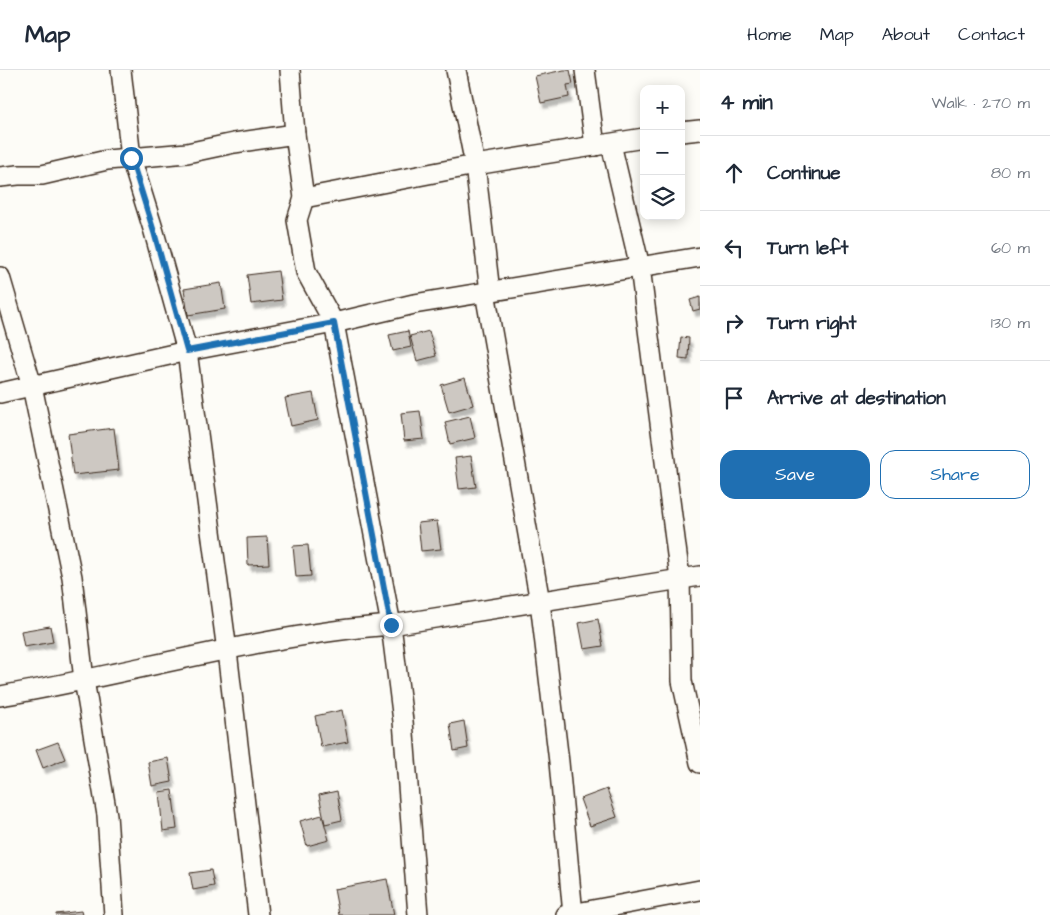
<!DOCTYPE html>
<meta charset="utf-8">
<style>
:root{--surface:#fff;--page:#f6f6f7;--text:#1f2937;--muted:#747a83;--line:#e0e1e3;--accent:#1f6fb2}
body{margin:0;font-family:"Architects Daughter",sans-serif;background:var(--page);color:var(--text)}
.controls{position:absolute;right:15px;top:15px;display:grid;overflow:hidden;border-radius:10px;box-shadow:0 2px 12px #0003}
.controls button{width:45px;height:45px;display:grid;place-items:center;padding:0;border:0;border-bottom:1px solid var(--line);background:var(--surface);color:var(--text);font:25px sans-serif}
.stop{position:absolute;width:15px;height:15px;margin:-11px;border:4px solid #1f6fb2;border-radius:50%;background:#fff}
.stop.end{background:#1f6fb2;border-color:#fff;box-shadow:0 1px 5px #0008}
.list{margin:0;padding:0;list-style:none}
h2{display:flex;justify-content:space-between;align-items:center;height:65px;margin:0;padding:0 20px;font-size:21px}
h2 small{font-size:16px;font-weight:400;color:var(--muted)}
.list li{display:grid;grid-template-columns:32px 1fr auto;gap:15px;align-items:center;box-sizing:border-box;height:75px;padding:0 20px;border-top:1px solid var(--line)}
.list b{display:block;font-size:19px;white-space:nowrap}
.list em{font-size:16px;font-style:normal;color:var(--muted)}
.actions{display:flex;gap:10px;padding:15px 20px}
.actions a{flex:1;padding:11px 0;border:1px solid var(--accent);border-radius:15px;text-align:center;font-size:18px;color:var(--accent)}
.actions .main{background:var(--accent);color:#fff}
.icon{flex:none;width:28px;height:28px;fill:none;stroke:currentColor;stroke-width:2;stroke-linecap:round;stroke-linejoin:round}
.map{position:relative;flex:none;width:700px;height:845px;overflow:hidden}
header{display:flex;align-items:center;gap:30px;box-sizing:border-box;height:70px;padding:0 25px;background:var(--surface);border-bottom:1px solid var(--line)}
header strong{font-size:24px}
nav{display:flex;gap:28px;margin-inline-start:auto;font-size:18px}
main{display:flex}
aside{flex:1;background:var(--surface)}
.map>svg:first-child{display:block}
.building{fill:#cdc8c2;stroke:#3b2a1e;filter:url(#shadow)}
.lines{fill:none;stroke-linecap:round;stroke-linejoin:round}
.minor-casing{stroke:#3b2a1e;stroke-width:22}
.minor{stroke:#fdfcf7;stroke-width:19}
.route{stroke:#1f6fb2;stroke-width:6}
</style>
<header>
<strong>Map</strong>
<nav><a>Home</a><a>Map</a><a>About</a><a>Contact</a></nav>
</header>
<main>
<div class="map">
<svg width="700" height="845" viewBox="0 0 700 845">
<defs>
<filter id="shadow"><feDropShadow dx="3" dy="5.5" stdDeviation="1" flood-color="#0004"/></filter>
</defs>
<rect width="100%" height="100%" fill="#fdfcf7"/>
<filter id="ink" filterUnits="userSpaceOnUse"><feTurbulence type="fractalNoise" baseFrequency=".02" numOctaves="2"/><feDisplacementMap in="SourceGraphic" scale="10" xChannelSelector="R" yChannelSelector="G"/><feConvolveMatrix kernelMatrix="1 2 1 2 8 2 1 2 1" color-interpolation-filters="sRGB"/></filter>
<g filter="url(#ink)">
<!-- building -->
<g class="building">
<polygon points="564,0 570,0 573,14 567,15 569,27 541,33 535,6"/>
<polygon points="278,201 282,230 251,234 247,205"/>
<polygon points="221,213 225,239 188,245 184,219"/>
<polygon points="700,227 700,239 693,241 690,230"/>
<polygon points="408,261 411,277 393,281 389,265"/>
<polygon points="429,261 436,286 417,291 410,266"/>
<polygon points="681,267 689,268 688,289 679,288"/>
<polygon points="465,308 473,335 449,342 441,315"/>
<polygon points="313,323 318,350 291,356 285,328"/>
<polygon points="420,341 424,369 404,371 401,343"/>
<polygon points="470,346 475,368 450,374 445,352"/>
<polygon points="114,358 119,400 73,405 68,364"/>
<polygon points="471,386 476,417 459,419 455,388"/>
<polygon points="437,451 441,479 421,481 418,453"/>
<polygon points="267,467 269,494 248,495 247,468"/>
<polygon points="308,475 311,506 296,507 293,476"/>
<polygon points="598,549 603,576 584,579 579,553"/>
<polygon points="50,556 53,572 24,577 21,561"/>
<polygon points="342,640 348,672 321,677 315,646"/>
<polygon points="464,651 468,678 454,681 450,654"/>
<polygon points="58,672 65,689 43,698 36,680"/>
<polygon points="168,688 172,712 152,716 148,692"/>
<polygon points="607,719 617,747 590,756 580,729"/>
<polygon points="172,720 177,759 163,761 159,722"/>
<polygon points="337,721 342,750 325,754 319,725"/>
<polygon points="322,745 329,770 307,776 300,751"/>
<polygon points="211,800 214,816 193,820 190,803"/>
<polygon points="387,809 394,845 339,845 334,819"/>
<polygon points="81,841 82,845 56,845 56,844"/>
</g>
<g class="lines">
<!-- minor casing -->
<g class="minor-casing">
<g id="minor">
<polyline points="121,0 131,88 154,162 187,281 227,581 258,845"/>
<polyline points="290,0 295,64"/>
<polyline points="456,0 475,95 490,222"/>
<polyline points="585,0 595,76"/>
<polyline points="681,62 700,60"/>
<polyline points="611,74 640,197 680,508 682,611 700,693"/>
<polyline points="0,107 18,105 42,105 107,90 187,83 234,73 295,64 304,128 297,150 306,202 334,253 391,555 403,651 418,845"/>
<polyline points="304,128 475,95 644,68"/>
<polyline points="0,207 32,316 72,507 84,610 107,745 114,845"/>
<polyline points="485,222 540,532 559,692 573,845"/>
<polyline points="0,323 187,281 334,253 414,234 700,187"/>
<path d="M0 626C130 604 259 565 391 555L700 506"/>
<polyline points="566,845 700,820"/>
</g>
</g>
<!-- minor -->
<use href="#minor" class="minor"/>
</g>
</g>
<g class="lines" filter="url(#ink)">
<!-- route -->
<polyline class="route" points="131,88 154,162 187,281 334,253 391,555"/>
</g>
</svg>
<div class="controls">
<button>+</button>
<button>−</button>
<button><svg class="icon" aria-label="layers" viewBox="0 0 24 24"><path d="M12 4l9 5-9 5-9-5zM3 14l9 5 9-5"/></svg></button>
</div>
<div class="stop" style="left:131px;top:88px"></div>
<div class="stop end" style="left:391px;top:555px"></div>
</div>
<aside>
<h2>4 min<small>Walk · 270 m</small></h2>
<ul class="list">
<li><svg class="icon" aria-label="ahead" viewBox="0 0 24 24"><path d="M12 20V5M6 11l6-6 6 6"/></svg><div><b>Continue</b></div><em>80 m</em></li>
<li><svg class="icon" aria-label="left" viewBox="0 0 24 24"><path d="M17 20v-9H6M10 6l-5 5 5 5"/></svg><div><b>Turn left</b></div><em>60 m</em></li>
<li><svg class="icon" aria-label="right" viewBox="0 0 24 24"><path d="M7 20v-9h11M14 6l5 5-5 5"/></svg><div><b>Turn right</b></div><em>130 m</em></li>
<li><svg class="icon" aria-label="arrive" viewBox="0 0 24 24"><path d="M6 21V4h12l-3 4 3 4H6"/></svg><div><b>Arrive at destination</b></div></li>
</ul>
<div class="actions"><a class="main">Save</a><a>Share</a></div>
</aside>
</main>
